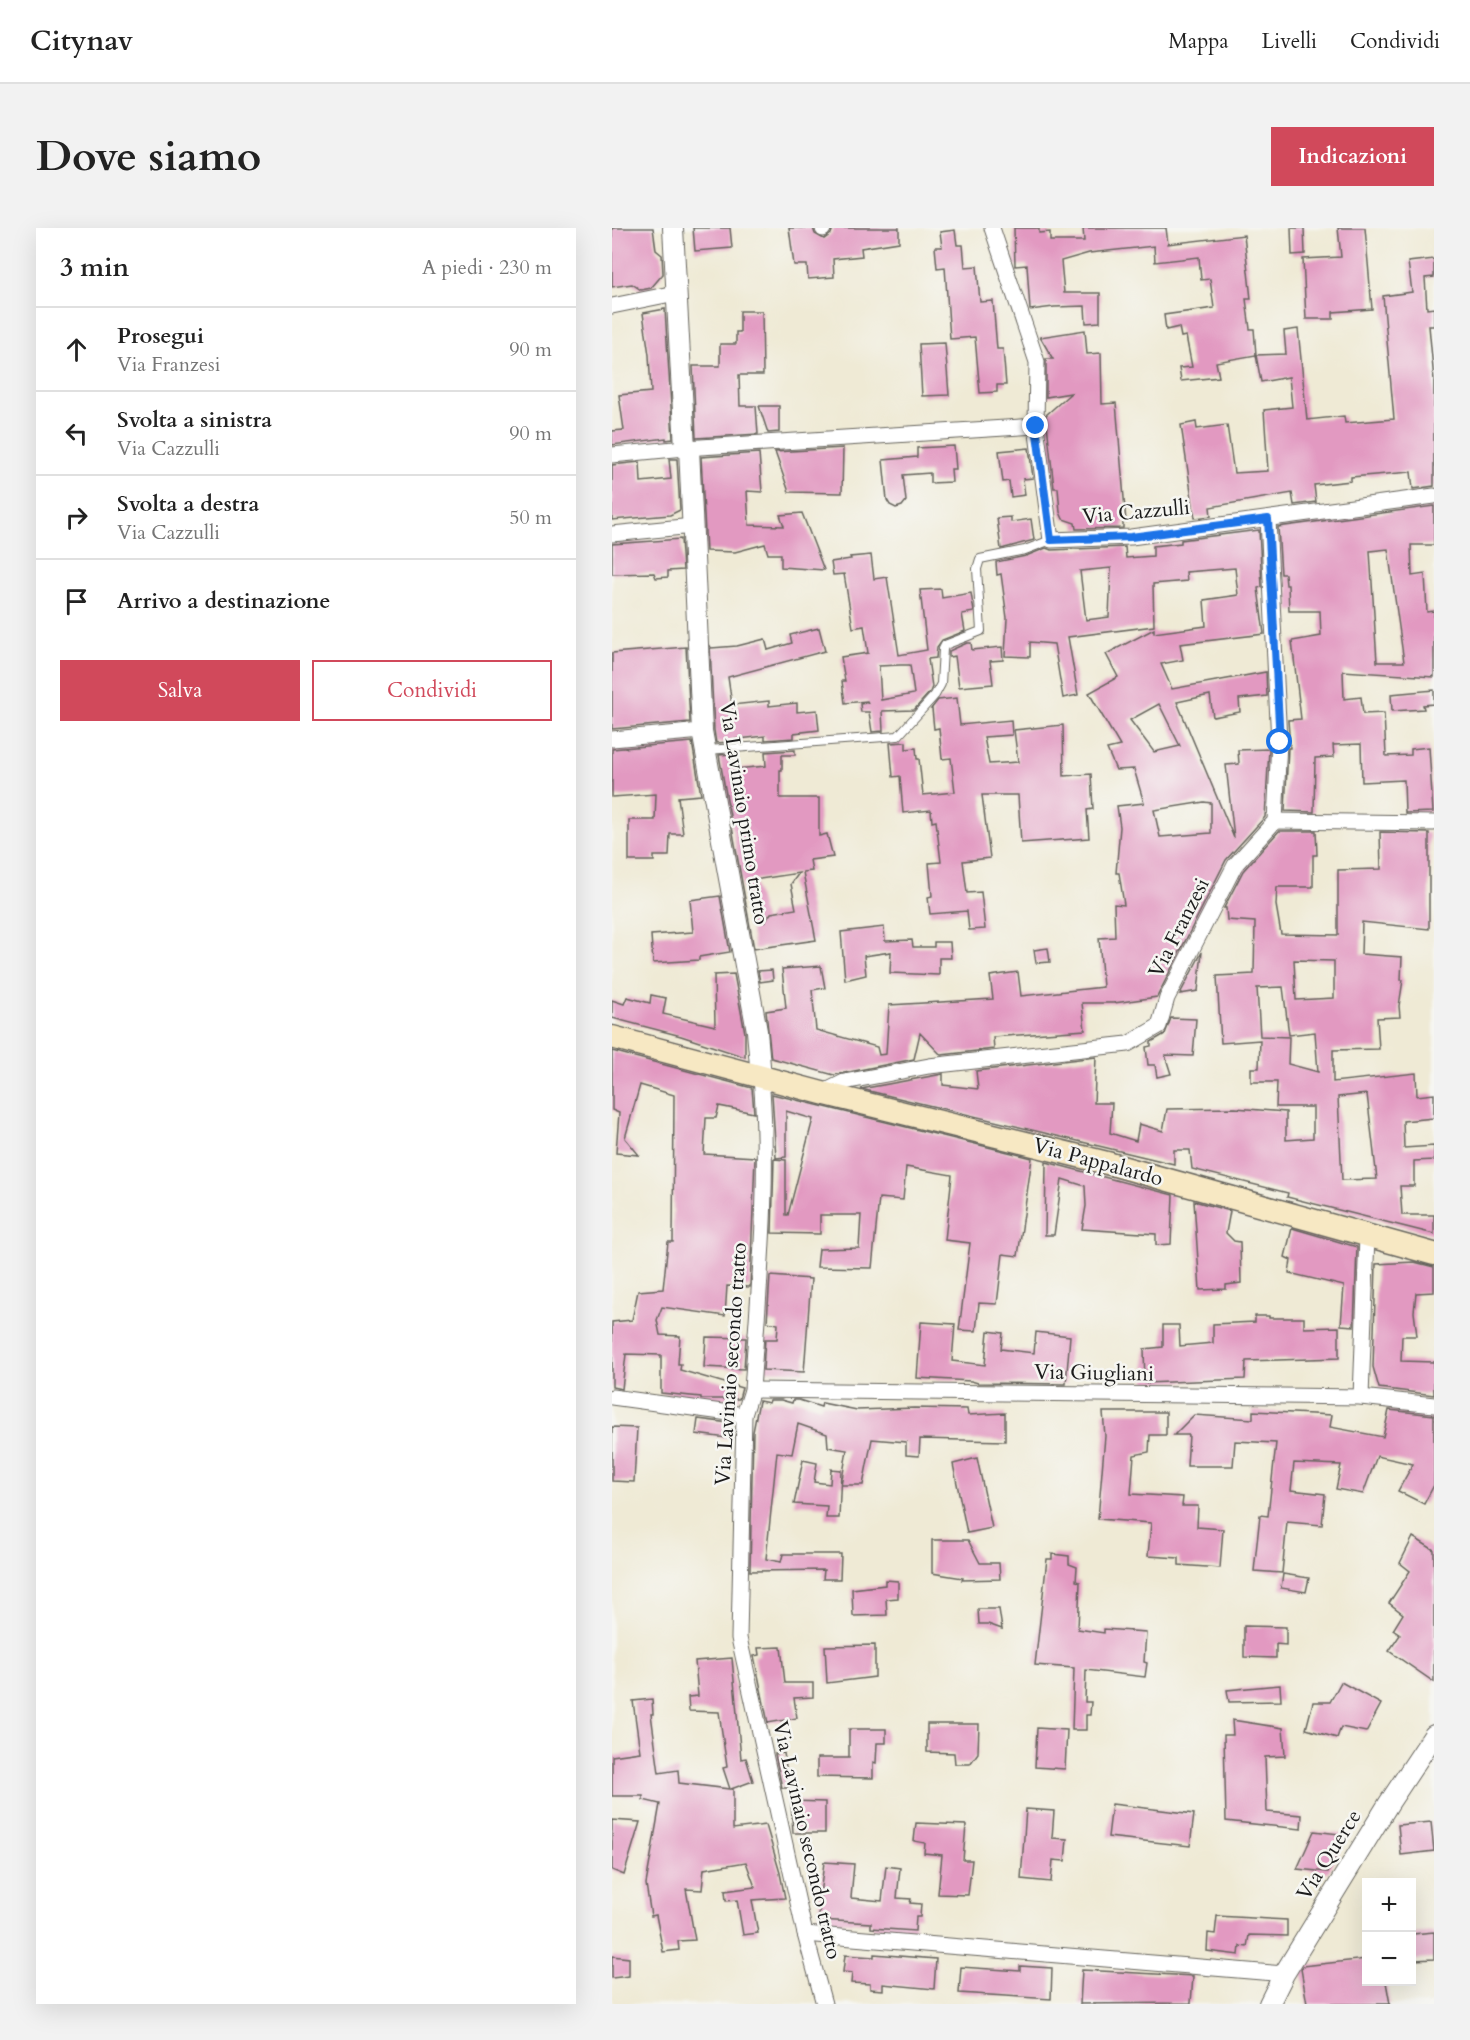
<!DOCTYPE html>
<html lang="it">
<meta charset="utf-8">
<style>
:root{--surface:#fff;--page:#f2f2f2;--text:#222;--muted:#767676;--line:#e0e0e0;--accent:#d1495b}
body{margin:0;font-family:Cardo,serif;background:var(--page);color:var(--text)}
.controls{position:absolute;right:18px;bottom:18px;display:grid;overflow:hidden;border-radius:0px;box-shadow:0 6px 24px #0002}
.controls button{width:54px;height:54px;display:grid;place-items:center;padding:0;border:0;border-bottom:2px solid var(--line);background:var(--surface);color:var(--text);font:30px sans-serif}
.stop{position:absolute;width:18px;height:18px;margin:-14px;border:4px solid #1a73e8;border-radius:50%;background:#fff}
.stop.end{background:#1a73e8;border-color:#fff;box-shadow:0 2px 6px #0008}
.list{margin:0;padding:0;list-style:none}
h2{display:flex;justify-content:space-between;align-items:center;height:78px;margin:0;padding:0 24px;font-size:26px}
h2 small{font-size:20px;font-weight:400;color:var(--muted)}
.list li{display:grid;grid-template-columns:39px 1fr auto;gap:18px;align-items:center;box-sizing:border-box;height:84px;padding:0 24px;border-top:2px solid var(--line)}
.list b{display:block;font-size:22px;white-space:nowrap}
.list p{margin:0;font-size:20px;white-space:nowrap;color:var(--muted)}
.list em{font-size:20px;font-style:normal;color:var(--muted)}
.actions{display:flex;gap:12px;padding:18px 24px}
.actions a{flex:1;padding:14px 0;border:2px solid var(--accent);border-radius:0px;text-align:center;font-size:21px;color:var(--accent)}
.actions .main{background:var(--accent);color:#fff}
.icon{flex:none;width:33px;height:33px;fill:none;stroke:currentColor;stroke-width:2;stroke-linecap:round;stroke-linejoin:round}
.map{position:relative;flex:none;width:822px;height:1776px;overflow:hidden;border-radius:0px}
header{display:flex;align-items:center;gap:36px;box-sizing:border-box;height:84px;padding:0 30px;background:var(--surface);border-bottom:2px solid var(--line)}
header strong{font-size:28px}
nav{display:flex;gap:33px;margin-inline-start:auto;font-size:21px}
.intro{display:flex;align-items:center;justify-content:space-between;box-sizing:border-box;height:144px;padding:0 36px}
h1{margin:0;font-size:42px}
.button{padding:15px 27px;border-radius:0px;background:var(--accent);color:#fff;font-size:21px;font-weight:700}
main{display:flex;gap:36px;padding:0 36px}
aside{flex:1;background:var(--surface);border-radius:0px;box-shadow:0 6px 24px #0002}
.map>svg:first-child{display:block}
.building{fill:#e299c1;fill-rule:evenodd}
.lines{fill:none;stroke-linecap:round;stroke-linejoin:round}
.service-casing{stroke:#66645d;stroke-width:10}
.minor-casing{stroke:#66645d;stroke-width:17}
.tertiary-casing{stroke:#66645d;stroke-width:22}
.secondary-casing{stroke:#66645d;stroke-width:25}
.service{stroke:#fff;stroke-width:8}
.minor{stroke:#fff;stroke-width:15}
.tertiary{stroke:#fff;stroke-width:20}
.secondary{stroke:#f7e8c3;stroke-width:22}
.route{stroke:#1a73e8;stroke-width:8}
.labels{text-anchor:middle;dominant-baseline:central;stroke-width:5;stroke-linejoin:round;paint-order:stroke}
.street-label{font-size:21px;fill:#1c1c1c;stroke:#f6f6f2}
</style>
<header>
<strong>Citynav</strong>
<nav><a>Mappa</a><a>Livelli</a><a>Condividi</a></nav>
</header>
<div class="intro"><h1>Dove siamo</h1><a class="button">Indicazioni</a></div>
<main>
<aside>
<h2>3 min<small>A piedi · 230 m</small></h2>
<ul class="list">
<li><svg class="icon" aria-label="ahead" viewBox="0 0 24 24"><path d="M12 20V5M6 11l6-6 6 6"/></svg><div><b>Prosegui</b><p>Via Franzesi</p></div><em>90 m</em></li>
<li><svg class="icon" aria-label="left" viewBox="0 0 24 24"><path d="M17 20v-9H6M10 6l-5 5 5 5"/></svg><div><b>Svolta a sinistra</b><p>Via Cazzulli</p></div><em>90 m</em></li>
<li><svg class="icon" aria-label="right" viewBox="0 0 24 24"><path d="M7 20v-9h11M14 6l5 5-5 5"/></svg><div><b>Svolta a destra</b><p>Via Cazzulli</p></div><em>50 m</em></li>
<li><svg class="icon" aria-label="arrive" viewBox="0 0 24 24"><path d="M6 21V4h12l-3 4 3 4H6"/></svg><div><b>Arrivo a destinazione</b></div></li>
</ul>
<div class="actions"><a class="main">Salva</a><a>Condividi</a></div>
</aside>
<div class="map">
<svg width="822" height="1776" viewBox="0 0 822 1776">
<rect width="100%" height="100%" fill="#f6f6f2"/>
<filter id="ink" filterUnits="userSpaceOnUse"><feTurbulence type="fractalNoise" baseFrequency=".0167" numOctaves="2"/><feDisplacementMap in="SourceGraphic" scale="12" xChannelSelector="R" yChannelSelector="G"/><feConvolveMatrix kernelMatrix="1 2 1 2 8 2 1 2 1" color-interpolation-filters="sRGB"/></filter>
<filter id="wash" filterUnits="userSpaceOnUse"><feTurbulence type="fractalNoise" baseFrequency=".008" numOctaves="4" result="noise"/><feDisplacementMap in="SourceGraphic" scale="24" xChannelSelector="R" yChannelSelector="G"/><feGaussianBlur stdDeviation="1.35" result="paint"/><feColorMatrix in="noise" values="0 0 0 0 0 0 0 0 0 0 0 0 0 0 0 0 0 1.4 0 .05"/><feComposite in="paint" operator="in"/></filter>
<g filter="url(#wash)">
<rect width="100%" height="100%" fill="#efead5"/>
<g id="blocks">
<!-- building -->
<g class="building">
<polygon points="0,0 41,0 44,22 50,27 51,46 39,60 29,62 20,56 0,59"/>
<polygon points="81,0 118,0 120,20 83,23"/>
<polygon points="177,0 201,0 203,6 212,11 219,6 221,0 287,0 287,14 249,20 250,28 221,31 222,49 196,51 195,37 182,37"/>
<polygon points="402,0 427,0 427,5 438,4 438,13 472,13 471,0 554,0 556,16 632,7 639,71 634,71 638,101 642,101 644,127 604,134 607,149 569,153 567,140 580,139 574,108 569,109 567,99 554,102 552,87 602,80 598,51 589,52 587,29 543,34 542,18 477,25 449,33 452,65 488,65 488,94 474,95 473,78 442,79 418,82 415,37 403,38"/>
<polygon points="679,0 692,0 693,26 680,27"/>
<polygon points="726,0 753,0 760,81 721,84 721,91 694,91 691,31 729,29"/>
<polygon points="343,2 345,17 351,17 353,39 365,38 368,74 381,73 385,121 391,121 394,157 385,157 385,164 368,165 363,109 338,111 333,39 325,40 323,19 330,19 328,4"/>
<polygon points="822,31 822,49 813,50 815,81 822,80 822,98 817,98 822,152 822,258 801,261 799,244 739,249 739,253 702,257 704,274 682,277 680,265 598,279 599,288 583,290 569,197 584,194 585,201 615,197 622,245 656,243 652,182 680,179 677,149 649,154 644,127 674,126 672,103 686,101 695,192 732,188 733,195 782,191 771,68 800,64 796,34"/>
<polygon points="53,81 61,211 54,212 54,210 0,217 0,203 12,202 7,167 39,164 37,127 31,85"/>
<polygon points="128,83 150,83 151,147 127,147 128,178 144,178 146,206 84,210 81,138 108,138 108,116 124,116 124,104 128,104"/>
<polygon points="473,102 475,126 489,125 490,176 504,175 514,294 511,294 511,300 464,301 463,295 451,291 448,284 446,260 442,260 434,187 459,165 434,169 434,131 441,131 428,109"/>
<polygon points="333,115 337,167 310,168 307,116"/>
<polygon points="147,178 167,178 167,204 156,205"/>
<polygon points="342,218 344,241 339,241 340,254 318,255 318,245 291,247 294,273 290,278 284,280 278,277 275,272 271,232 305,229 305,220"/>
<polygon points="231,220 230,265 177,264 163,224"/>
<polygon points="417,220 421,250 411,251 413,267 399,269 397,253 391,254 387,223"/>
<polygon points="147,225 150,264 135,263 137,297 172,298 168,287 190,285 212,342 169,339 169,326 156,326 153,316 123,324 94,323 89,229"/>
<polygon points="57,231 65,231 68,282 58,287 0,292 0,237 28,234 29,254 59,251"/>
<path d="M822 278V317H799L800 348 813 346 815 384 822 383V449L731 443 732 471 749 469 751 486 772 485 774 528 799 527V521L817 519 821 584 793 585 792 552 750 554 749 516 721 517 722 529 703 530 702 584 673 583 676 520H678L676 492 689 491 680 413 709 408 708 383H677L676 357H674L673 346H669L666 299ZM776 321 792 434H765L758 323Z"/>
<polygon points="399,289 399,294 419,291 422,312 389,321 385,290"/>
<path d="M647 302 650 359 646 360 652 406 568 416 571 432 549 436 560 461 654 444 655 468 627 471 628 484 601 489 598 467 565 474 622 610 614 537 627 536 626 522 657 521 653 589 614 632 545 769 502 775H470L473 802 381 809 382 821 329 827 308 805 302 831 222 847 159 830 154 783 174 780 170 741 209 738 213 760 200 762 204 802 265 819 267 827 274 826 277 777 381 771 378 748 406 744 409 768 491 759 487 710 503 709 502 676 512 677 507 645H504L508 599 505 578 532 575 522 541 504 542 495 521 508 518 477 465 506 449 494 426 542 401V405L594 398 592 372 626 367 623 340 574 344 575 353 541 356 542 398 456 409 466 467 451 470 442 416 418 414V429L393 428 395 390 389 346 385 347 384 334 414 328 434 320 439 322 513 319 514 330 541 328V318L569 315V312ZM499 340 497 389 474 392 468 343ZM547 476 568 518 542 524 518 492ZM592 574 599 575V605L548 609 542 582Z"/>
<polygon points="69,311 71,342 56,343 56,349 44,350 42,345 0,346 0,316"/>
<path d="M259 327 262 351 275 349 287 427 315 422 308 362 329 361 330 370 359 365 362 384 350 386 353 403 330 412 325 419 324 430 316 431 320 459 318 464 302 482 270 483 271 503 260 504 257 484H249L248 476 256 475 255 473 233 475 230 453H233L229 429 256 425 252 398 241 400 232 346 221 347 219 334 239 331 238 329ZM288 437H298L302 466 269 472 267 438Z"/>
<polygon points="207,400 213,423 116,449 120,477 157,473 157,478 185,475 185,484 205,482 207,502 182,505 182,510 153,512 153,508 118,512 118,514 104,515 102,502 98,417 99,420 125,418 153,411 156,422 180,415 178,407"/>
<polygon points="355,415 359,415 360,422 390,419 391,432 378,433 381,456 347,459 343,428 337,429 337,423"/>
<polygon points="74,419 78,494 0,501 0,425"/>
<polygon points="822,462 822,476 811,477 812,481 780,483 779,466"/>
<polygon points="345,470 348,497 399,492 400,507 372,509 377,536 406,534 402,502 451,497 452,548 479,546 481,581 475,582 477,610 409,615 406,567 370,567 378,630 351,633 355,665 369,664 373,701 357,702 355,683 318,686 316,669 320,668 317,635 329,634 324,593 320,594 319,582 291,585 288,548 281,549 278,515 294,514 294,521 304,520 305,531 307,531 311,567 343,564 339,530 330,531 327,500 322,501 320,481 319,481 326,472"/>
<polygon points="80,514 89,567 66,569 71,606 58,606 57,628 42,628 42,633 17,633 17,592 43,592 44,566 0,569 0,521"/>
<path d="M183 522V527H170V542H168V570H207V608L215 606 221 629 198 632 200 643 191 644 204 712 142 721 107 527 120 526 123 541 154 538 153 524ZM187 645 179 656 184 681 159 685 153 694 142 652Z"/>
<path d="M667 603H704L705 627H701V659H665L664 677 669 706 726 707V642L769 641 768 604 817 605V701L750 694 749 726 790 729 789 752H791L787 778 788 789 765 790 767 821 721 822V854L804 845 805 868 822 866V890L791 893 792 920 822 918V932L802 933V958H788L790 987H822V1006L675 969 676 965 580 941 578 922H562V936L249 861 331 846V857L366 861 364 843 484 829 482 875H500L498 905 524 913 527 896 551 903 555 881 623 880 674 884V912L701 910V879H664L665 854H639V840H647L648 812 609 815 605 748 642 746 643 694 615 692 614 680H612L631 643ZM682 732 722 733V770L684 772ZM671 759 677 807 703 804 706 844 676 836 677 809 648 808 645 760ZM755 866 765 951 730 952 726 869Z"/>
<polygon points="108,668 118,724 87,729 87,732 41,735 39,707 81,704 78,672"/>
<polygon points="272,699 273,713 300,712 301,719 322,719 322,714 338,714 339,730 327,730 327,747 278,745 279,724 252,728 254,747 233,752 229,704"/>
<polygon points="436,720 438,734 424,735 422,722"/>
<polygon points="590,724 586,763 568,766"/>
<polygon points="160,742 161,752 148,754 146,743"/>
<polygon points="122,746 133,805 133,829 69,808 0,790 0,772 12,776 15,769 38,775 39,767 54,770 51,786 103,798 102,747"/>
<polygon points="559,790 584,791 581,828 553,827 559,846 545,849 543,837 536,837 534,819 539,818 539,814 553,806"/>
<polygon points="0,823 140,860 142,885 107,878 104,890 94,890 92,926 143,929 138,1059 115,1058 113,1088 50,1079 45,1092 48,1107 68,1108 66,1136 69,1136 68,1142 130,1160 127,1171 89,1171 89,1169 49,1165 49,1127 14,1126 10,1161 0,1159 0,1094 20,1092 26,1063 51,1061 56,1014 61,1014 62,867 28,857 13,910 27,927 4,925 7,885 0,882"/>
<polygon points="160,866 420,930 406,1028 391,1026 385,1076 367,1075 364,1103 347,1102 358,1015 333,1012 340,947 294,939 291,972 267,970 260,1040 205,1039 207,1021 247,1020 249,987 208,987 208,1006 160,1005 162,931 174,932 174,987 176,987 201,891 174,883 174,929 164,930"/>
<polygon points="434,934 561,967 559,1016 544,1017 544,1006 470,1001 474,978 473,958 450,951 442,1007 433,1007"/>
<polygon points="582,973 618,983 614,1005 622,1013 628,1014 629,1055 614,1057 614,1061 588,1062"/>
<polygon points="680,1000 745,1019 742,1098 729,1097 732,1058 677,1045 679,1032 673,1029"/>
<polygon points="802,1034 822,1039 822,1064 804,1065 802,1084 805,1108 790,1108 789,1133 822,1134 822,1167 767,1160 761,1139 764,1036"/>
<polygon points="158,1048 199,1051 192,1144 151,1142 153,1111 165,1111 166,1096 155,1094"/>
<polygon points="643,1088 657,1088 657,1090 692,1090 692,1100 727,1099 727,1130 634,1133 633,1151 533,1155 532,1121 551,1119 551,1097 567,1097 568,1118 601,1115 601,1096 643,1094"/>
<polygon points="309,1094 343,1096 340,1133 373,1137 376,1103 391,1105 389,1121 422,1125 424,1104 458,1108 454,1156 366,1155 359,1153 305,1150"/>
<polygon points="94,1109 134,1110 132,1141 92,1139"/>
<polygon points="158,1172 169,1172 180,1175 181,1172 187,1172 209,1179 210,1175 245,1182 302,1180 355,1181 356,1187 393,1185 393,1213 308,1211 307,1228 294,1227 294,1214 260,1211 251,1257 229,1257 235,1222 216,1219 215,1206 186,1196 180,1226 165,1224 154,1331 169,1334 171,1326 229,1326 228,1351 211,1351 212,1342 138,1343 141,1204 147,1173 157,1175"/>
<polygon points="777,1182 822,1187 822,1257 812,1276 786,1263 801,1236 765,1228 751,1266 724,1261 729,1237 682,1235 679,1262 713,1266 710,1297 675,1294 670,1345 642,1343 648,1287 656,1288 664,1215 623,1213 621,1238 575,1238 577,1207 562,1207 582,1187 641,1191 641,1183 720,1187 718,1199 771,1209"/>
<polygon points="491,1184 554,1184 554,1207 538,1207 537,1224 522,1227 519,1266 571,1269 570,1278 586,1278 585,1299 611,1301 608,1340 567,1337 567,1330 536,1328 539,1295 486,1291 493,1208"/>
<polygon points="86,1191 117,1195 115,1210 84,1206"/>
<polygon points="0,1199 25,1200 22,1254 0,1253"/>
<polygon points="365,1230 380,1300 355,1305 341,1236"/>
<polygon points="191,1232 205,1235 202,1254 218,1256 219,1241 229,1242 227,1290 214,1290 215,1278 182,1276"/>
<polygon points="801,1309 822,1322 822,1454 777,1423 788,1407 781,1402 791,1386 777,1375 798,1343 788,1335"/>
<polygon points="320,1312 356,1312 368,1335 387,1335 388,1351 350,1352 351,1350 320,1345"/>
<polygon points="440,1326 457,1328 457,1336 465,1339 464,1353 468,1354 466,1401 492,1405 492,1401 534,1404 532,1434 535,1435 533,1449 474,1442 473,1474 479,1474 478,1487 474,1487 474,1502 460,1502 462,1440 423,1437 435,1331 440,1331"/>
<polygon points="671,1346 697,1350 694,1364 669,1360"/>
<polygon points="273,1352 286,1353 286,1370 274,1371 275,1387 241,1388 240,1361 273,1357"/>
<polygon points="366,1381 387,1381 390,1401 376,1396 367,1396"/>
<polygon points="632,1398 674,1399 674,1417 664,1416 664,1430 632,1429"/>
<polygon points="263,1417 263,1449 215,1455 213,1418"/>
<polygon points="169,1419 173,1455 201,1455 201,1469 182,1470 185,1490 156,1495 142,1428 147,1427 146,1420"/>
<polygon points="120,1430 129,1531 134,1530 141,1553 119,1561 121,1561 121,1601 154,1597 168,1645 173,1670 140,1672 146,1705 131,1707 125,1672 114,1673 113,1663 143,1659 134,1634 92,1641 90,1662 74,1661 83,1712 66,1713 67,1722 51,1724 44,1687 39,1688 34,1656 48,1576 31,1572 31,1568 0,1568 0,1528 28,1524 21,1473 40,1471 41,1486 39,1486 47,1545 66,1542 67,1555 118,1561 111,1540 115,1539 107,1484 77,1483 76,1469 86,1468 83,1433"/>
<polygon points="729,1454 769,1476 754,1504 729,1499 725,1510 694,1501 701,1474 718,1474"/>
<polygon points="668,1457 669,1473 617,1474 615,1462"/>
<polygon points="620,1492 671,1500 673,1528 653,1529 655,1584 690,1587 689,1601 614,1593 612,1507 621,1507"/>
<polygon points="315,1496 367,1496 366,1525 358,1536 343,1536 342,1525 315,1524"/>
<polygon points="425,1500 455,1502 453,1541 423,1539"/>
<polygon points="237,1501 274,1501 274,1515 265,1515 264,1535 261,1534 261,1550 205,1549 205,1530 237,1530"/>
<polygon points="172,1525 177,1560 170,1560 163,1526"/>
<polygon points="179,1573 213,1574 213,1605 181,1605"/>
<polygon points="500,1576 582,1586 578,1618 496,1609"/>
<polygon points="414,1581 442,1583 440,1610 455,1611 453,1633 441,1632 439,1654 409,1651"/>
<polygon points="0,1592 28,1594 12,1647 0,1642"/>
<polygon points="819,1594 822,1623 789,1627 786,1597"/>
<polygon points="304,1595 354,1597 351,1632 360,1632 356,1667 326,1666 330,1627 312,1625 313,1615 302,1613"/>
<polygon points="702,1603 736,1607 716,1644 685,1641"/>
<polygon points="212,1634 242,1636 239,1670 270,1673 274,1638 288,1640 285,1670 299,1671 298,1675 309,1676 308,1689 304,1689 303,1703 259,1700 259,1695 207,1692 208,1667"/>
<polygon points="605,1688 675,1692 675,1708 637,1707 635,1719 628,1718 627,1727 595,1723 596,1705 603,1706"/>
<polygon points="822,1704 822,1731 803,1732 801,1706"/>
<polygon points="262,1726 324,1731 322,1761 271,1756 271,1762 258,1761 258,1756 239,1755 240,1745 231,1744 233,1727 262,1729"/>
<polygon points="0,1728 17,1730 17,1748 0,1750"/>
<polygon points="754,1731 754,1754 774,1754 778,1776 695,1776 689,1741 691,1738"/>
<polygon points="408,1738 440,1740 439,1771 347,1765 349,1739 408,1743"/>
<polygon points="470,1742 581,1748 579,1775 468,1776"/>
</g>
</g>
</g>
<g filter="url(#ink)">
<use href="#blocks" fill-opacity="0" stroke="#66645d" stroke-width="1.5"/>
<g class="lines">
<!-- service casing -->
<g class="service-casing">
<polyline id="service" points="96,522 286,508 323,467 329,456 331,421 333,417 369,403 365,341 368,331 413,322 439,312"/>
</g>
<!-- minor casing -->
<g class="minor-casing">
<g id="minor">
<polyline points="211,0 211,1"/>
<polyline points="380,0 425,134 424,198 439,312 519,309 822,268"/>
<polyline points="0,78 64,65"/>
<polyline points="0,227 73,220 424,198"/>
<polyline points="0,306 81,298"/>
<polyline points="0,511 90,503"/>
<polyline points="663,593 822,595"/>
<path d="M149 849C158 953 147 1058 140 1162L132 1187 127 1410 193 1706 212 1776"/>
<polyline points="210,865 232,854 317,838 516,816 547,798 555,770 623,637 663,593 667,514 656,291"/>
<polyline points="140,1162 749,1169 822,1177"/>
<polyline points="0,1169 132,1187"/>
<polyline points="749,1169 755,1008"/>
<polyline points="193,1706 672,1746"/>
</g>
</g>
<!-- tertiary casing -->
<g class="tertiary-casing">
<g id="tertiary">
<polyline points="61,0 73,220"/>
<polyline points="77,220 90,503 145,803 149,849"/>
<polyline points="657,1776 672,1746 777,1575 822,1507"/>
</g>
</g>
<!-- secondary casing -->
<g class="secondary-casing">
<polyline id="secondary" points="0,809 210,865 499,936 822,1026"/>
</g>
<!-- service -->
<use href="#service" class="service"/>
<!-- minor -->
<use href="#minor" class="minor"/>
<!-- tertiary -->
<use href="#tertiary" class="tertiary"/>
<!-- secondary -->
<use href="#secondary" class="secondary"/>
</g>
</g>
<g class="lines" filter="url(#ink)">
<!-- route -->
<polyline class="route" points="424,198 439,312 519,309 656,291 668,514"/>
</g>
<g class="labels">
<!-- street labels -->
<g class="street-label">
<text transform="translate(524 284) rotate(-5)">Via Cazzulli</text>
<text transform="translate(132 585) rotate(81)">Via Lavinaio primo tratto</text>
<text transform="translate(567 700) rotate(-63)">Via Franzesi</text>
<text transform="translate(486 934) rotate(15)">Via Pappalardo</text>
<text transform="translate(119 1136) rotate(-86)">Via Lavinaio secondo tratto</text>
<text transform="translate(482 1145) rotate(1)">Via Giugliani</text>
<text transform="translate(195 1612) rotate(77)">Via Lavinaio secondo tratto</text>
<text transform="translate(717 1627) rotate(-58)">Via Querce</text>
</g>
</g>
</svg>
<div class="controls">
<button>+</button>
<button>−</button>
</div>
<div class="stop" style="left:668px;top:514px"></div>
<div class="stop end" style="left:424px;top:198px"></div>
</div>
</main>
